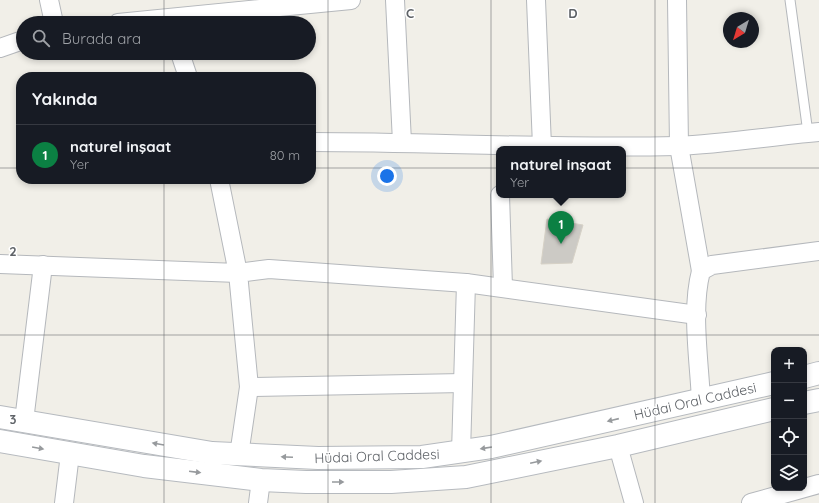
<!DOCTYPE html>
<html lang="tr">
<meta charset="utf-8">
<style>
:root{--surface:#171b24;--page:#242831;--text:#f1f3f6;--muted:#9ea1a6;--line:#363941;--accent:#0b8043}
body{margin:0;font-family:Quicksand,sans-serif;background:var(--page);color:var(--text)}
.controls{position:absolute;right:12px;bottom:12px;display:grid;overflow:hidden;border-radius:8px;box-shadow:0 2px 6px #0003}
.controls button{width:36px;height:36px;display:grid;place-items:center;padding:0;border:0;border-bottom:1px solid var(--line);background:var(--surface);color:var(--text);font:20px sans-serif}
.compass{position:absolute;left:723px;top:12px;width:36px;height:36px;border-radius:50%;background:var(--surface);box-shadow:0 2px 6px #0003;rotate:218deg}
.you{position:absolute;left:387px;top:176px;width:14px;height:14px;margin:-10px;border:3px solid #fff;border-radius:50%;background:#1a73e8;box-shadow:0 0 0 6px #1a73e833}
.badge{display:grid;place-items:center;width:26px;height:26px;border-radius:50%;background:var(--accent);color:#fff;font-size:13px;font-weight:700}
.pin{position:absolute;translate:-50% -33px;filter:drop-shadow(0 1px 2px #0008)}
.pin::after{content:'';position:absolute;top:21px;width:14px;height:12px;background:inherit;clip-path:polygon(0 0,100% 0,50% 100%)}
.popup{position:absolute;left:496px;top:146px;width:130px;height:52px;box-sizing:border-box;display:grid;place-content:center;border-radius:8px;background:var(--surface);filter:drop-shadow(0 1px 3px #0005);font-size:13px;white-space:nowrap;color:var(--muted)}
.popup b{font-size:15px;color:var(--text)}
.popup::after{content:'';position:absolute;left:50%;top:100%;margin-left:-8px;border:8px solid transparent;border-top-color:var(--surface)}
.list{margin:0;padding:0;list-style:none}
h2{display:flex;justify-content:space-between;align-items:center;height:52px;margin:0;padding:0 16px;font-size:17px}
h2 small{font-size:13px;font-weight:400;color:var(--muted)}
.list li{display:grid;grid-template-columns:26px 1fr auto;gap:12px;align-items:center;box-sizing:border-box;height:60px;padding:0 16px;border-top:1px solid var(--line)}
.list b{display:block;font-size:15px;white-space:nowrap}
.list p{margin:0;font-size:13px;white-space:nowrap;color:var(--muted)}
.list em{font-size:13px;font-style:normal;color:var(--muted)}
.icon{flex:none;width:22px;height:22px;fill:none;stroke:currentColor;stroke-width:2;stroke-linecap:round;stroke-linejoin:round}
.map{position:relative;flex:none;width:819px;height:503px;overflow:hidden}
.search{position:absolute;background:var(--surface);box-shadow:0 2px 6px #0003;left:16px;top:16px;width:300px;height:44px;display:flex;align-items:center;gap:10px;box-sizing:border-box;padding:0 14px;border-radius:22px;color:var(--muted);font-size:15px}
.panel{position:absolute;background:var(--surface);box-shadow:0 2px 6px #0003;left:16px;top:72px;width:300px;height:112px;border-radius:16px}
.map>svg:first-child{display:block}
.building{fill:#cccac5;stroke:#d6d1c6}
.lines{fill:none;stroke-linecap:round;stroke-linejoin:round}
.lane-casing{stroke:#b5b8bc;stroke-width:11}
.street-casing{stroke:#b5b8bc;stroke-width:20}
.secondary-casing{stroke:#b6babf;stroke-width:24}
.lane{stroke:#fff;stroke-width:9}
.street{stroke:#fff;stroke-width:18}
.secondary{stroke:#fff;stroke-width:22}
.oneway{fill:#979a9d}
.grid{fill:none;stroke:#5f6368;stroke-width:1;stroke-opacity:0.55}
.labels{text-anchor:middle;dominant-baseline:central;stroke-width:3;stroke-linejoin:round;paint-order:stroke}
.street-label{font-size:14px;fill:#5f6368;stroke:#fff}
.grid-label{font-size:13px;text-anchor:middle;font-weight:bold;fill:#5f6368;stroke:#fff;stroke-width:3;stroke-linejoin:round;paint-order:stroke}
</style>
<div class="map">
<svg width="819" height="503" viewBox="0 0 819 503">
<rect width="100%" height="100%" fill="#f1efe8"/>
<!-- building -->
<polygon class="building" points="547,219 583,225 572,263 541,264"/>
<g class="lines">
<!-- lane casing -->
<g class="lane-casing">
<polyline id="lane" points="790,0 808,133"/>
</g>
<!-- street casing -->
<g class="street-casing">
<g id="street">
<polyline points="49,0 54,23"/>
<polyline points="395,0 402,142"/>
<polyline points="536,0 542,146"/>
<polyline points="677,0 679,146 701,271"/>
<polyline points="118,23 351,0"/>
<polyline points="0,48 23,40"/>
<polyline points="180,53 188,77"/>
<path d="M311 142C433 142 555 149 677 146 724 144 772 136 819 132"/>
<polyline points="500,195 503,287"/>
<polyline points="0,264 238,273 219,179"/>
<polyline points="249,387 463,383"/>
<path d="M701 400C699 359 691 309 701 271L712 265 819 251"/>
<polyline points="24,421 43,265"/>
<polyline points="618,446 634,503"/>
<polyline points="461,452 466,283"/>
<polyline points="239,455 249,387 238,273 269,269 466,283 697,315"/>
<polyline points="64,503 70,454"/>
<polyline points="258,503 261,480"/>
<polyline points="751,503 819,484"/>
</g>
</g>
<!-- secondary casing -->
<g class="secondary-casing">
<g id="secondary">
<polyline points="804,377 819,373"/>
<polyline points="804,403 819,400"/>
<polyline points="0,417 212,453 318,458 422,457 491,447 774,383"/>
<polyline points="0,441 144,466 261,480 306,482 391,482 466,477 618,446 774,409"/>
</g>
</g>
<!-- lane -->
<use href="#lane" class="lane"/>
<!-- street -->
<use href="#street" class="street"/>
<!-- secondary -->
<use href="#secondary" class="secondary"/>
</g>
<!-- one-way arrows -->
<defs><path id="oneway-solid" d="M-6-.8H1V-3.2L6.5 0L1 3.2V.8H-6Z"/></defs>
<g class="oneway">
<use href="#oneway-solid" transform="translate(613 420) rotate(167)"/>
<use href="#oneway-solid" transform="translate(158 444) rotate(-170)"/>
<use href="#oneway-solid" transform="translate(38 448) rotate(10)"/>
<use href="#oneway-solid" transform="translate(486 448) rotate(171)"/>
<use href="#oneway-solid" transform="translate(287 457) rotate(-178)"/>
<use href="#oneway-solid" transform="translate(536 462) rotate(-12)"/>
<use href="#oneway-solid" transform="translate(195 472) rotate(7)"/>
<use href="#oneway-solid" transform="translate(338 482)"/>
</g>
<!-- grid -->
<path class="grid" d="M164 0V23M328 0V503M491 0V503M655 0V503M164 53V77M0 168H21M311 168H819M164 179V503M0 335H819"/>
<g class="labels">
<!-- street labels -->
<g class="street-label">
<text transform="translate(695 401) rotate(-13)">Hüdai Oral Caddesi</text>
<text transform="translate(377 456) rotate(-2)">Hüdai Oral Caddesi</text>
</g>
</g>
<g class="grid-label">
<text x="410" y="18">C</text>
<text x="573" y="18">D</text>
<text x="13" y="256">2</text>
<text x="13" y="424">3</text>
</g>
</svg>
<div class="controls">
<button>+</button>
<button>−</button>
<button><svg class="icon" aria-label="locate" viewBox="0 0 24 24"><circle cx="12" cy="12" r="6"/><path d="M12 2v4M12 18v4M2 12h4M18 12h4"/></svg></button>
<button><svg class="icon" aria-label="layers" viewBox="0 0 24 24"><path d="M12 4l9 5-9 5-9-5zM3 14l9 5 9-5"/></svg></button>
</div>
<svg class="compass" viewBox="-18 -18 36 36"><path d="M0-13l5 13h-10z" fill="#e53935"/><path d="M0 13l5-13h-10z" fill="#9ea1a6"/></svg>
<div class="you"></div>
<div class="pin badge" style="left:561px;top:244px">1</div>
<div class="popup"><b>naturel inşaat</b>Yer</div>
<div class="search"><svg class="icon" aria-label="search" viewBox="0 0 24 24"><circle cx="10" cy="10" r="6"/><path d="M15 15l6 6"/></svg>Burada ara</div>
<section class="panel">
<h2>Yakında<small></small></h2>
<ul class="list">
<li><span class="badge">1</span><div><b>naturel inşaat</b><p>Yer</p></div><em>80 m</em></li>
</ul>
</section>
</div>
